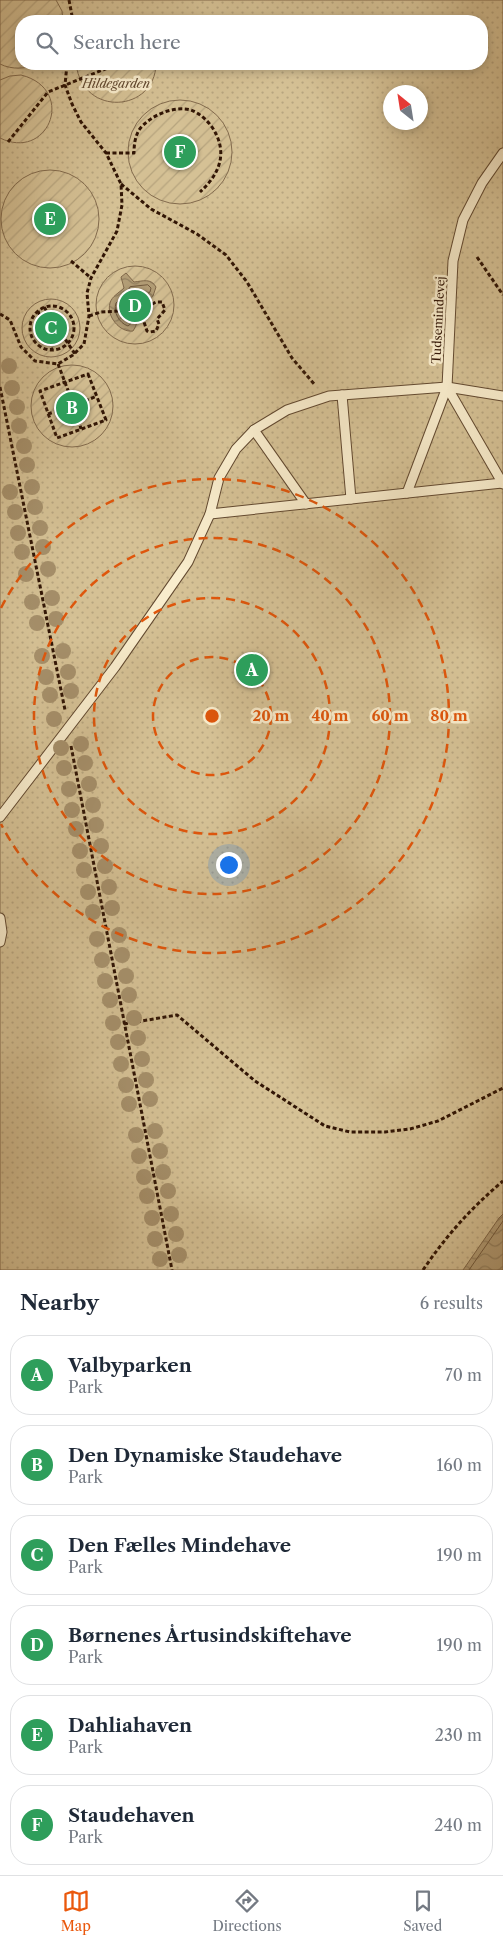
<!DOCTYPE html>
<meta charset="utf-8">
<style>
:root{--surface:#fff;--page:#f2f2f3;--text:#1f2937;--muted:#747a83;--line:#e0e1e3;--accent:#ea580c}
body{margin:0;font-family:"Libre Caslon Text",serif;background:var(--page);color:var(--text)}
.compass{position:absolute;left:383px;top:85px;width:45px;height:45px;border-radius:50%;background:var(--surface);box-shadow:0 2px 8px #0003;rotate:330deg}
.you{position:absolute;left:228px;top:864px;width:18px;height:18px;margin:-12px;border:4px solid #fff;border-radius:50%;background:#1a73e8;box-shadow:0 0 0 8px #1a73e833}
.badge{display:grid;place-items:center;width:32px;height:32px;border-radius:50%;background:var(--accent);color:#fff;font-size:16px;font-weight:700}
.pin{position:absolute;translate:-50% -50%;border:2px solid #fff;box-shadow:0 1px 5px #0006}
.list{margin:0;padding:0;list-style:none}
h2{display:flex;justify-content:space-between;align-items:center;height:65px;margin:0;padding:0 20px;font-size:21px}
h2 small{font-size:16px;font-weight:400;color:var(--muted)}
.list li{display:grid;grid-template-columns:32px 1fr auto;gap:15px;align-items:center;box-sizing:border-box;height:80px;margin:0 10px 10px;padding:0 10px;border:1px solid var(--line);border-radius:20px}
.list b{display:block;font-size:19px;white-space:nowrap}
.list p{margin:0;font-size:16px;white-space:nowrap;color:var(--muted)}
.list em{font-size:16px;font-style:normal;color:var(--muted)}
.icon{flex:none;width:28px;height:28px;fill:none;stroke:currentColor;stroke-width:2;stroke-linecap:round;stroke-linejoin:round}
.map{position:relative;flex:none;width:503px;height:1270px;overflow:hidden}
.search{position:absolute;background:var(--surface);box-shadow:0 2px 8px #0003;left:15px;right:15px;top:15px;height:55px;display:flex;align-items:center;gap:12px;box-sizing:border-box;padding:0 18px;border-radius:20px;color:var(--muted);font-size:19px}
.sheet{height:605px;background:var(--surface)}
nav{display:flex;justify-content:space-around;align-items:center;box-sizing:border-box;height:70px;border-top:1px solid var(--line);background:var(--surface);font-size:14px;color:var(--muted)}
nav a{display:grid;justify-items:center;gap:2px}
nav .on{color:var(--accent)}
.map>svg:first-child{display:block}
.park{fill:url(#park-dots);stroke:#836b4d;fill-rule:evenodd}
.garden{fill:url(#garden-furrows);stroke:#836b4d}
.water{fill:url(#water-waves);stroke:#7f6749}
.lines{fill:none;stroke-linecap:round;stroke-linejoin:round}
.shore{stroke:#725a3e;stroke-width:1}
.lane-casing{stroke:#624930;stroke-width:11}
.path{stroke:#311505;stroke-width:3;stroke-dasharray:4 2.5;stroke-linecap:butt}
.lane{stroke:#f9edcd;stroke-width:9}
.tree{fill:#a58f6a}
.ring{fill:none;stroke:#df560c;stroke-width:2.5;stroke-dasharray:9 6}
.labels{text-anchor:middle;dominant-baseline:central;stroke-width:5;stroke-linejoin:round;paint-order:stroke}
.park-label{font-size:12px;font-style:italic;fill:#624930;stroke:#f9edcd}
.street-label{font-size:12px;fill:#311505;stroke:#f9edcd}
.centre{fill:#df560c;stroke:#f9edcd;stroke-width:2.5}
.ring-label{font-size:15px;text-anchor:middle;font-weight:bold;fill:#df560c;stroke:#f9edcd;stroke-width:5;stroke-linejoin:round;paint-order:stroke}
</style>
<div class="map">
<svg width="503" height="1270" viewBox="0 0 503 1270">
<defs>
<pattern id="park-dots" width="8" height="8" patternUnits="userSpaceOnUse" patternTransform="scale(1.25)"><rect width="8" height="8" fill="#d5c195"/><path d="M2 2h.1M6 6h.1" fill="none" stroke="#b7a57f" stroke-width="1.8" stroke-linecap="round"/></pattern>
<pattern id="garden-furrows" width="10" height="10" patternUnits="userSpaceOnUse" patternTransform="scale(1.25)"><rect width="10" height="10" fill="#d5c195"/><path d="M-1 1l2-2M0 10L10 0M9 11l2-2" fill="none" stroke="#b7a57f"/></pattern>
<pattern id="water-waves" width="16" height="10" patternUnits="userSpaceOnUse" patternTransform="scale(1.25)"><rect width="16" height="10" fill="#b39e77"/><path d="M0 5q4-4 8 0t8 0" fill="none" stroke="#928060"/></pattern>
</defs>
<rect width="100%" height="100%" fill="#f6e4b2"/>
<filter id="stains"><feTurbulence type="fractalNoise" baseFrequency=".004" numOctaves="4"/><feColorMatrix values="0 0 0 0 .2 0 0 0 0 .09 0 0 0 0 .02 0 0 0 .5 -.17"/></filter>
<radialGradient id="worn" r=".72"><stop offset=".6" stop-color="#630" stop-opacity="0"/><stop offset="1" stop-color="#630" stop-opacity=".3"/></radialGradient>
<!-- park -->
<path class="park" d="M0 0H503V1217L465 1270H0ZM21 21H482V64H21ZM390 92H420V122H390Z"/>
<!-- garden -->
<g class="garden">
<path d="M0 0H56L62 11 63 21H21V64H39C26 69 12 70 0 64Z"/>
<path d="M76 64H156C155 112 83 118 76 64Z"/>
<path d="M21 75C77 89 49 162 0 138V80L10 76Z"/>
<circle cx="180" cy="152" r="52"/>
<circle cx="50" cy="219" r="49"/>
<circle cx="135" cy="305" r="39"/>
<circle cx="51" cy="328" r="29"/>
<circle cx="72" cy="406" r="41"/>
</g>
<!-- water -->
<g class="water">
<path d="M126 273 134 282C143 281 151 278 156 287L153 296C149 299 141 302 139 306 135 313 141 319 133 331 120 333 106 316 110 303 112 296 119 293 124 288L121 277Z"/>
<polygon points="503,1214 503,1270 463,1270 499,1218"/>
</g>
<g class="lines">
<!-- shore -->
<g class="shore">
<path d="M148 285 151 288 150 292C145 295 139 298 135 302 129 310 138 320 128 326 119 323 113 312 116 303L126 294 130 287Z"/>
<polyline points="469,1270 503,1221"/>
</g>
<!-- lane casing -->
<g class="lane-casing">
<g id="lane">
<polyline points="447,387 503,484"/>
<polyline points="342,395 351,499"/>
<polyline points="254,430 306,504"/>
<polyline points="407,493 447,387 453,261 463,220 482,183 503,153"/>
<polyline points="210,514 502,483"/>
<polyline points="0,817 115,667 188,562 210,514 219,478 236,449 254,430 287,410 329,396 447,387 503,396"/>
<polyline points="0,918 2,932 0,942"/>
</g>
</g>
<!-- path -->
<g class="path">
<polyline points="69,0 73,21"/>
<polyline points="8,142 48,92 115,65"/>
<path d="M106 153H134C134 145 135 137 139 130 149 116 174 105 191 110 199 113 207 120 212 127 228 151 221 173 200 192"/>
<polyline points="121,184 151,209 197,234 226,255 247,282 292,358 315,385"/>
<polyline points="477,257 503,295"/>
<polyline points="71,261 91,278"/>
<circle cx="52" cy="328" r="22"/>
<polyline points="44,307 75,354"/>
<polyline points="38,311 52,350"/>
<polyline points="0,314 10,320 21,347 35,361 58,364 73,355 84,344 89,316 87,293 91,278 117,231 122,205 121,184 106,153 81,122 72,104 65,85 67,64"/>
<polyline points="89,316 101,312 140,310 156,302 162,302 165,310 157,319 159,324 156,331 150,332 147,331 140,310"/>
<polyline points="58,364 69,393 60,410 78,418 81,429"/>
<polygon points="88,374 106,420 57,438 40,391"/>
<polyline points="0,387 65,710"/>
<polyline points="69,393 85,401 78,418"/>
<polyline points="85,401 97,396"/>
<polyline points="48,414 60,410"/>
<polyline points="71,746 172,1270"/>
<polyline points="124,1024 177,1015 255,1081 325,1126 350,1132 385,1132 410,1129 438,1121 503,1088"/>
<path d="M423 1270C446 1236 471 1208 503 1181"/>
</g>
<!-- lane -->
<use href="#lane" class="lane"/>
</g>
<!-- trees -->
<g class="tree">
<circle cx="9" cy="366" r="8"/>
<circle cx="12" cy="388" r="8"/>
<circle cx="17" cy="407" r="8"/>
<circle cx="19" cy="426" r="8"/>
<circle cx="24" cy="446" r="8"/>
<circle cx="27" cy="465" r="8"/>
<circle cx="32" cy="487" r="8"/>
<circle cx="10" cy="492" r="8"/>
<circle cx="35" cy="507" r="8"/>
<circle cx="15" cy="512" r="8"/>
<circle cx="40" cy="528" r="8"/>
<circle cx="18" cy="533" r="8"/>
<circle cx="43" cy="547" r="8"/>
<circle cx="22" cy="552" r="8"/>
<circle cx="48" cy="569" r="8"/>
<circle cx="26" cy="574" r="8"/>
<circle cx="52" cy="598" r="8"/>
<circle cx="32" cy="602" r="8"/>
<circle cx="56" cy="619" r="8"/>
<circle cx="37" cy="623" r="8"/>
<circle cx="63" cy="651" r="8"/>
<circle cx="42" cy="656" r="8"/>
<circle cx="68" cy="672" r="8"/>
<circle cx="46" cy="677" r="8"/>
<circle cx="71" cy="691" r="8"/>
<circle cx="50" cy="695" r="8"/>
<circle cx="54" cy="719" r="8"/>
<circle cx="81" cy="744" r="8"/>
<circle cx="61" cy="748" r="8"/>
<circle cx="85" cy="763" r="8"/>
<circle cx="64" cy="768" r="8"/>
<circle cx="89" cy="784" r="8"/>
<circle cx="69" cy="789" r="8"/>
<circle cx="93" cy="805" r="8"/>
<circle cx="72" cy="810" r="8"/>
<circle cx="96" cy="825" r="8"/>
<circle cx="76" cy="829" r="8"/>
<circle cx="101" cy="846" r="8"/>
<circle cx="80" cy="851" r="8"/>
<circle cx="105" cy="866" r="8"/>
<circle cx="84" cy="870" r="8"/>
<circle cx="109" cy="887" r="8"/>
<circle cx="88" cy="892" r="8"/>
<circle cx="112" cy="908" r="8"/>
<circle cx="93" cy="912" r="8"/>
<circle cx="119" cy="935" r="8"/>
<circle cx="97" cy="939" r="8"/>
<circle cx="122" cy="955" r="8"/>
<circle cx="102" cy="960" r="8"/>
<circle cx="126" cy="976" r="8"/>
<circle cx="105" cy="981" r="8"/>
<circle cx="129" cy="995" r="8"/>
<circle cx="110" cy="1000" r="8"/>
<circle cx="134" cy="1018" r="8"/>
<circle cx="113" cy="1023" r="8"/>
<circle cx="138" cy="1038" r="8"/>
<circle cx="118" cy="1042" r="8"/>
<circle cx="142" cy="1059" r="8"/>
<circle cx="121" cy="1064" r="8"/>
<circle cx="146" cy="1080" r="8"/>
<circle cx="126" cy="1085" r="8"/>
<circle cx="150" cy="1099" r="8"/>
<circle cx="129" cy="1104" r="8"/>
<circle cx="155" cy="1131" r="8"/>
<circle cx="136" cy="1135" r="8"/>
<circle cx="160" cy="1151" r="8"/>
<circle cx="139" cy="1156" r="8"/>
<circle cx="163" cy="1172" r="8"/>
<circle cx="144" cy="1177" r="8"/>
<circle cx="168" cy="1191" r="8"/>
<circle cx="147" cy="1196" r="8"/>
<circle cx="171" cy="1214" r="8"/>
<circle cx="152" cy="1218" r="8"/>
<circle cx="176" cy="1234" r="8"/>
<circle cx="155" cy="1239" r="8"/>
<circle cx="179" cy="1255" r="8"/>
<circle cx="160" cy="1259" r="8"/>
</g>
<!-- distance rings -->
<g class="ring">
<circle cx="212" cy="716" r="59"/>
<circle cx="212" cy="716" r="118"/>
<circle cx="212" cy="716" r="178"/>
<path d="M1 608A237 237 0 1 1 1 824"/>
</g>
<g class="labels">
<!-- park labels -->
<g class="park-label">
<text x="116" y="83">Hildegarden</text>
</g>
<!-- street labels -->
<g class="street-label">
<text transform="translate(438 320) rotate(-87)">Tudsemindevej</text>
</g>
</g>
<circle cx="212" cy="716" r="8" class="centre"/>
<g class="ring-label">
<text x="271" y="721">20 m</text>
<text x="330" y="721">40 m</text>
<text x="390" y="721">60 m</text>
<text x="449" y="721">80 m</text>
</g>
<rect width="100%" height="100%" filter="url(#stains)"/>
<rect width="100%" height="100%" fill="url(#worn)"/>
</svg>
<svg class="compass" viewBox="-18 -18 36 36"><path d="M0-13l5 13h-10z" fill="#e53935"/><path d="M0 13l5-13h-10z" fill="#747a83"/></svg>
<div class="you"></div>
<div class="pin badge" style="left:252px;top:670px;background:#2e9e5b">A</div>
<div class="pin badge" style="left:72px;top:408px;background:#2e9e5b">B</div>
<div class="pin badge" style="left:51px;top:328px;background:#2e9e5b">C</div>
<div class="pin badge" style="left:135px;top:306px;background:#2e9e5b">D</div>
<div class="pin badge" style="left:50px;top:219px;background:#2e9e5b">E</div>
<div class="pin badge" style="left:180px;top:152px;background:#2e9e5b">F</div>
<div class="search"><svg class="icon" aria-label="search" viewBox="0 0 24 24"><circle cx="10" cy="10" r="6"/><path d="M15 15l6 6"/></svg>Search here</div>
</div>
<section class="sheet">
<h2>Nearby<small>6 results</small></h2>
<ul class="list">
<li><span class="badge" style="background:#2e9e5b">A</span><div><b>Valbyparken</b><p>Park</p></div><em>70 m</em></li>
<li><span class="badge" style="background:#2e9e5b">B</span><div><b>Den Dynamiske Staudehave</b><p>Park</p></div><em>160 m</em></li>
<li><span class="badge" style="background:#2e9e5b">C</span><div><b>Den Fælles Mindehave</b><p>Park</p></div><em>190 m</em></li>
<li><span class="badge" style="background:#2e9e5b">D</span><div><b>Børnenes Årtusindskiftehave</b><p>Park</p></div><em>190 m</em></li>
<li><span class="badge" style="background:#2e9e5b">E</span><div><b>Dahliahaven</b><p>Park</p></div><em>230 m</em></li>
<li><span class="badge" style="background:#2e9e5b">F</span><div><b>Staudehaven</b><p>Park</p></div><em>240 m</em></li>
</ul>
</section>
<nav>
<a class="on"><svg class="icon" aria-label="map" viewBox="0 0 24 24"><path d="M3 6l6-2 6 2 6-2v14l-6 2-6-2-6 2zM9 4v14M15 6v14"/></svg>Map</a>
<a><svg class="icon" aria-label="directions" viewBox="0 0 24 24"><path d="M12 3l9 9-9 9-9-9zM9 14v-3h6M13 9l2 2-2 2"/></svg>Directions</a>
<a><svg class="icon" aria-label="saved" viewBox="0 0 24 24"><path d="M7 4h10v16l-5-4-5 4z"/></svg>Saved</a>
</nav>
